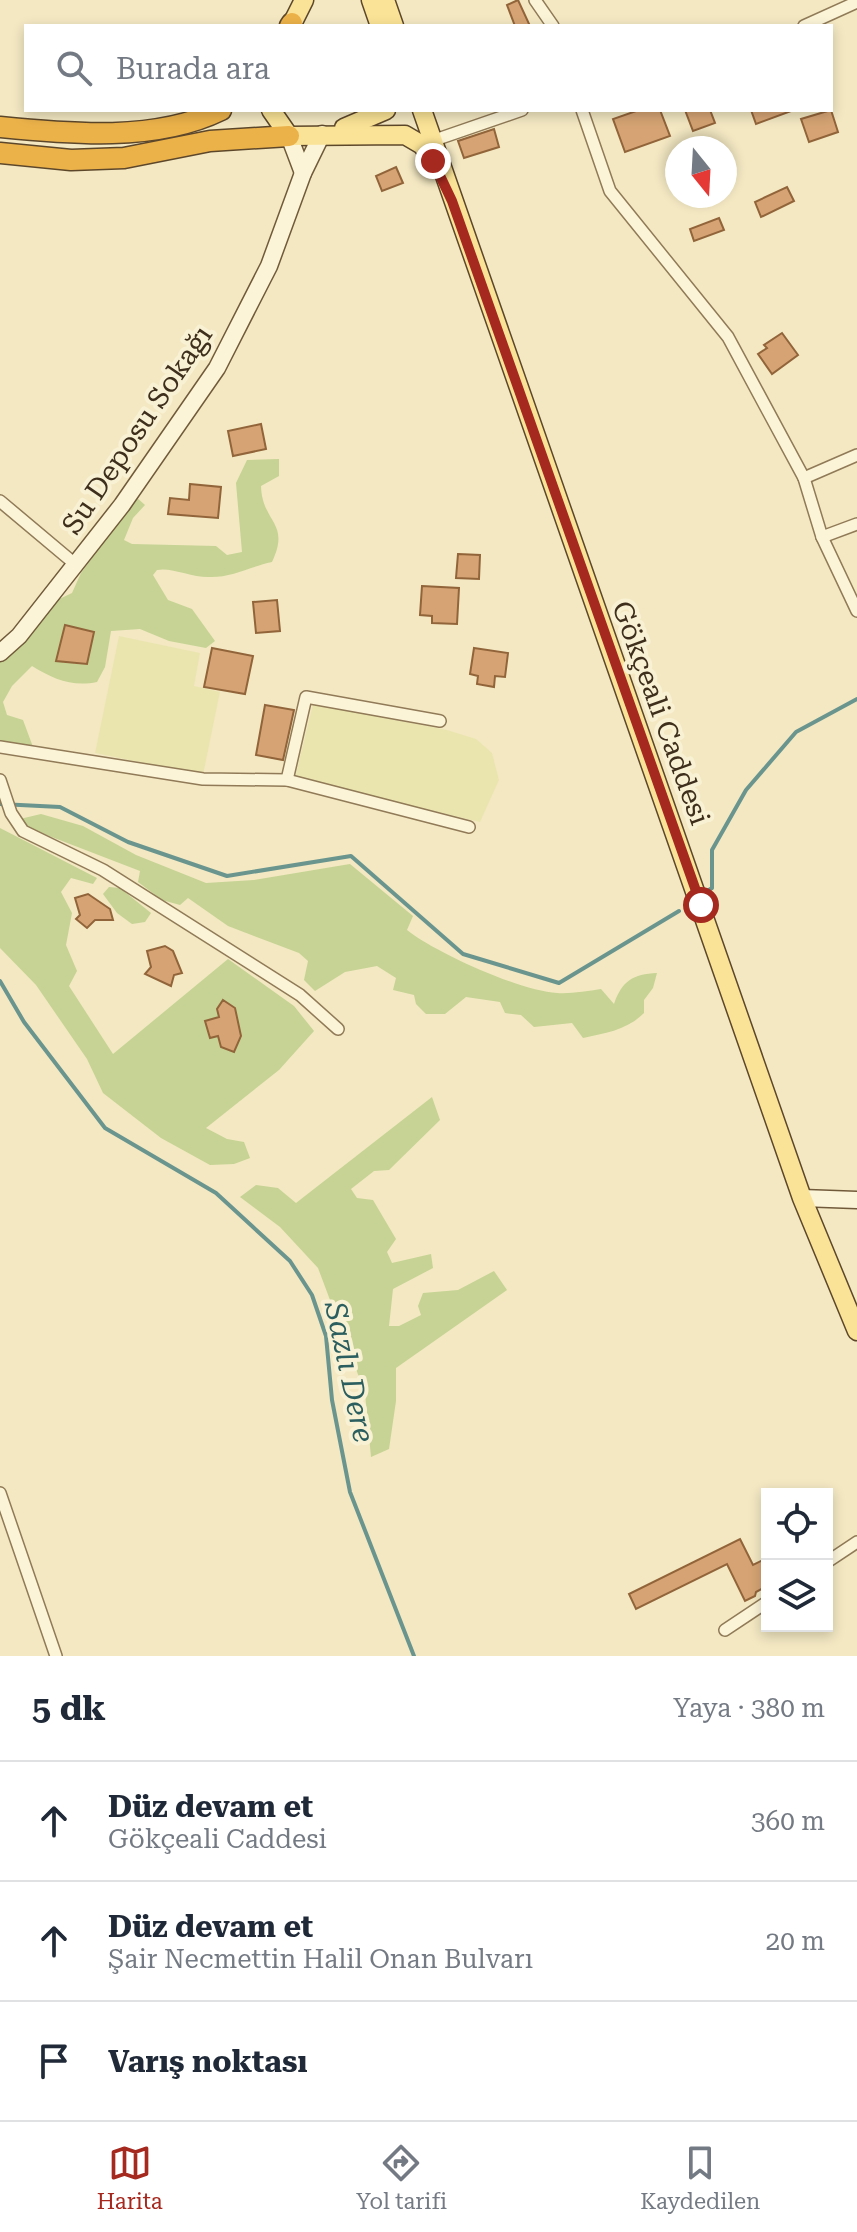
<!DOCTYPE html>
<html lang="tr">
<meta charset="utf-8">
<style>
:root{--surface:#fff;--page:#f6f6f7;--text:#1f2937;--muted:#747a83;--line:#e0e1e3;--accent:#a6291f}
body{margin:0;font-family:"Roboto Serif",serif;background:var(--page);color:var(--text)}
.controls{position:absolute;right:24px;bottom:24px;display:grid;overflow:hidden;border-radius:0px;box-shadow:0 4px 12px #0003}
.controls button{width:72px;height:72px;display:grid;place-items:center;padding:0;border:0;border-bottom:2px solid var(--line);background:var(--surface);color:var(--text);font:40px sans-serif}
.compass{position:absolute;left:665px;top:136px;width:72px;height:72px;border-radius:50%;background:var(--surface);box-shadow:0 4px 12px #0003;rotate:162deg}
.stop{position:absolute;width:24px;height:24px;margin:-18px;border:6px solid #a6291f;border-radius:50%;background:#fff}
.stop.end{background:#a6291f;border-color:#fff;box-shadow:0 2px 8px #0008}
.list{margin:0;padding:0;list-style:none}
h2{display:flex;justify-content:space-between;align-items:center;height:104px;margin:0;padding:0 32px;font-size:34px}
h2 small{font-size:26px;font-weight:400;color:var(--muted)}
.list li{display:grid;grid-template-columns:52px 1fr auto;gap:24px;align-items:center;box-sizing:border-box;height:120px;padding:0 32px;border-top:2px solid var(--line)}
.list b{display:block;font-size:30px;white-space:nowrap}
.list p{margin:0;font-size:26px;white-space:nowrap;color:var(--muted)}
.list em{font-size:26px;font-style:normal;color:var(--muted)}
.icon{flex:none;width:44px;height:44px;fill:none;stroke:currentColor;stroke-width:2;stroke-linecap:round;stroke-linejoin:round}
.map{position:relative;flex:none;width:857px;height:1656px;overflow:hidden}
.search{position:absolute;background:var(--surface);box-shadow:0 4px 12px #0003;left:24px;right:24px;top:24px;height:88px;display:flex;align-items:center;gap:20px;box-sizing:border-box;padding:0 28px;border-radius:0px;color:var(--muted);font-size:30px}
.sheet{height:464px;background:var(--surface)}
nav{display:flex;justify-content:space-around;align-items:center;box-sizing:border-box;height:112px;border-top:2px solid var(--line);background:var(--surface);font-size:22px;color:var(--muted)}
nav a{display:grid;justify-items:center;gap:4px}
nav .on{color:var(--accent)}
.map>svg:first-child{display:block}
.farmland{fill:#eae5af}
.green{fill:#c6d394}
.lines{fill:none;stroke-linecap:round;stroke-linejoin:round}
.stream{stroke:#6a958e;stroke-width:4}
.building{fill:#d6a474;stroke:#92643a;stroke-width:2}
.street-casing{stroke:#907a57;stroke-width:14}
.secondary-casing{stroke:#715a3a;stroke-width:19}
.primary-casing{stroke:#5d472b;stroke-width:21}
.highway-casing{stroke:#5d472b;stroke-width:23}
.street{stroke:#fcf4d7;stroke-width:11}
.secondary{stroke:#fcf4d7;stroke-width:16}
.primary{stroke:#fae396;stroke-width:18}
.highway{stroke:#ecb24a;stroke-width:20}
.route{stroke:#a6291f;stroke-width:10}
.labels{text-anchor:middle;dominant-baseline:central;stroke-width:8;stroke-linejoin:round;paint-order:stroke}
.street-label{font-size:28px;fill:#3e2f1d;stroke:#f9f1d3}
.water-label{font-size:30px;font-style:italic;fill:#2a5e5f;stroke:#f9f1d3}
</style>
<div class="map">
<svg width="857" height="1656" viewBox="0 0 857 1656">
<rect width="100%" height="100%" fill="#f3e8c2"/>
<!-- farmland -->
<g class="farmland">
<polygon points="119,636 200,653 194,686 220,692 203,775 95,753"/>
<polygon points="313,704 447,730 476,739 492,753 499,780 480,822 295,778"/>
</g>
<!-- green -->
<g class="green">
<path d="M279 459V476L261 486C262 523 291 522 272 562 249 567 231 578 208 577 191 577 171 567 157 570L153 575 168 600 192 609 215 641 206 648 169 641 140 629 111 631 105 667 97 682C72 687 53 679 32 666L12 686 3 702 7 715 23 720 33 747 0 745V661L51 603 72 593 81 573 136 497 145 505 133 518 124 540 132 544 216 546 227 555 242 552 236 483 247 460Z"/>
<path d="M41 814 83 826 136 855 206 883 254 880 350 864 413 916 407 930C436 953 520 991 557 993 571 994 587 991 601 989L614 1004C622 981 633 974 657 973L653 988 644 1000V1013C627 1030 606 1033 583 1038L572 1023 534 1027 521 1015 505 1013 500 1002 466 997 445 1014H426L416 1004 414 995 393 990 396 978 377 966 345 972 315 991 304 980 308 961 299 953 228 926 188 898 180 905 162 900 138 882 140 871 31 829 20 819Z"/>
<polygon points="0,828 97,878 93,884 71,878 61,892 72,913 66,945 77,971 69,986 113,1054 228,959 294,1006 314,1031 279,1070 206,1128 227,1139 244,1142 250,1158 234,1164 210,1165 161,1138 103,1093 87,1059 36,985 0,948"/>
<polygon points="109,887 120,888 151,913 145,922 132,924 117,913 103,894"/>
<polygon points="432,1097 440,1120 389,1170 374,1171 351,1189 357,1198 373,1200 396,1239 387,1252 392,1263 431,1254 433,1268 393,1289 389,1326 399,1326 421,1315 418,1306 423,1293 458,1290 494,1271 507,1290 396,1368 396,1401 389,1449 371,1457 365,1393 318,1268 280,1227 240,1197 256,1185 278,1188 296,1203"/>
</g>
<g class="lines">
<!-- stream -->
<g class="stream">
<polyline points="0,804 60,807 128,842 227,876 351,856 463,954 559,983 679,911"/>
<polyline points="701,895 712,888 712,850 746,790 796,732 857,699"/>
<polyline points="0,981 24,1022 105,1128 216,1193 290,1261 312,1295 326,1336 332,1400 350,1492 414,1656"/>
</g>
</g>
<!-- building -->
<g class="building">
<polygon points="518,0 530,26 515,26 507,5"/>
<polygon points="639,110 660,110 670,136 625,152 613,119"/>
<polygon points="685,110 710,110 715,123 693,131"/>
<polygon points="751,110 791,110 791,111 756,124"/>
<polygon points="831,110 838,132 809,142 801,119"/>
<polygon points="494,129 499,147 464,158 458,141"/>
<polygon points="396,167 403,183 382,191 376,176"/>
<polygon points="787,187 794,201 761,217 755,202"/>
<polygon points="719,218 724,230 694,241 690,229"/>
<polygon points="782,333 798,355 772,374 758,354 767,348 764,345"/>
<polygon points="261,424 266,449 233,456 228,431"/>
<polygon points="190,484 221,487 218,518 168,514 170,498 189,500"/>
<polygon points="458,554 480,555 479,579 456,578"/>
<polygon points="422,586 459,588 457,624 432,623 432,616 420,615"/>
<polygon points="277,600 280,631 256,633 253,602"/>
<polygon points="65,625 94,632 87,664 56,661"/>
<polygon points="212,648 253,656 245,694 204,687"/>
<polygon points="474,648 508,653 505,677 495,676 494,687 477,684 478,676 470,674"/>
<polygon points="265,705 294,710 283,760 256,755"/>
<polygon points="88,894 110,909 113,920 95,920 87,928 76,919 80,915 75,898"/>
<polygon points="165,946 173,951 182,973 174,975 171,986 145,974 151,967 147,951"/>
<polygon points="223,1000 235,1008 241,1036 234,1052 221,1047 218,1036 210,1038 205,1021 219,1017 217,1009"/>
<polygon points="740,1539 753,1565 767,1558 767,1586 756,1592 755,1596 745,1601 727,1564 636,1609 629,1594"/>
</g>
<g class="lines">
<!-- street casing -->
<g class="street-casing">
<g id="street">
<polyline points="535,0 553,26"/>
<polyline points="804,26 857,2"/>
<polyline points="582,110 610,191 728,337 804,478 822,537 857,611"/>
<polyline points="432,141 522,110"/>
<polyline points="804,478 857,455"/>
<polyline points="0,501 75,564"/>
<polyline points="822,537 857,524"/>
<polyline points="0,747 203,779 287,780 469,827"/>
<polyline points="0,780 11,813 23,831 103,870 300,995 338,1029"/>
<polyline points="287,780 306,697 440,721"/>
<polyline points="0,1493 56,1656"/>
<polyline points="827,1562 857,1542"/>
<polyline points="725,1630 767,1602"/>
</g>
</g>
<!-- secondary casing -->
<g class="secondary-casing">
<g id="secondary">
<polyline points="289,136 303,173"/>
<polyline points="0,653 19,636 122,505 217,368 269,266 303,173 322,134"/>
<polyline points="802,1198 857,1200"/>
</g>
</g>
<!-- primary casing -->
<g class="primary-casing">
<g id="primary">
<polyline points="371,0 380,26"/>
<polyline points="385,0 394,26"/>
<polyline points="291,26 304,0"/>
<polyline points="271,110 289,136 405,135 422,145 434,162"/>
<polyline points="422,110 802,1198 857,1331"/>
<polyline points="344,128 386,110"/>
</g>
</g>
<!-- highway casing -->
<g class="highway-casing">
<g id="highway">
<polyline points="290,26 292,23"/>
<path d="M0 127C70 134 156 142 221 110"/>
<polyline points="0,153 71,160 124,158 210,141 289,136"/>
</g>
</g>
<!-- street -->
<use href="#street" class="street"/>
<!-- secondary -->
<use href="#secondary" class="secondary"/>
<!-- primary -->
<use href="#primary" class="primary"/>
<!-- highway -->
<use href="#highway" class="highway"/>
</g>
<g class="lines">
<!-- route -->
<polyline class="route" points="433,161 452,201 701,905"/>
</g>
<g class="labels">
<!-- street labels -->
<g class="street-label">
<text transform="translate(137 430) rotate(-56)">Su Deposu Sokağı</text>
<text transform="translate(661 713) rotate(70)">Gökçeali Caddesi</text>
</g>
<!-- water labels -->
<g class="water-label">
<text transform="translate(350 1372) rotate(78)">Sazlı Dere</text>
</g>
</g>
</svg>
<div class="controls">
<button><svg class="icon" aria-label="locate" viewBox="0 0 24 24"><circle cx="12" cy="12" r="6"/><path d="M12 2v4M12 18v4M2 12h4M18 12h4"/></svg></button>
<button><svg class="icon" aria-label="layers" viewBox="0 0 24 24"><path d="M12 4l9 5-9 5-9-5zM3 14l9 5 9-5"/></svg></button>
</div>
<svg class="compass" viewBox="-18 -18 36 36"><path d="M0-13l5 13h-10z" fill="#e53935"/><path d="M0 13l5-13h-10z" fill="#747a83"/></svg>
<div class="stop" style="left:701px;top:905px"></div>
<div class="stop end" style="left:433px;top:161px"></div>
<div class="search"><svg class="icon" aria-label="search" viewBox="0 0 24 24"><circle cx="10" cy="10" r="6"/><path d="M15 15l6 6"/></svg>Burada ara</div>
</div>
<section class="sheet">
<h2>5 dk<small>Yaya · 380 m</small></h2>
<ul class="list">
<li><svg class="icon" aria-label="ahead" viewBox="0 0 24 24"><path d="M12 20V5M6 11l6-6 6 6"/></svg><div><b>Düz devam et</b><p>Gökçeali Caddesi</p></div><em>360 m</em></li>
<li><svg class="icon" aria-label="ahead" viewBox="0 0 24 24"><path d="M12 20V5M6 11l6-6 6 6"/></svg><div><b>Düz devam et</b><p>Şair Necmettin Halil Onan Bulvarı</p></div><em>20 m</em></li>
<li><svg class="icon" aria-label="arrive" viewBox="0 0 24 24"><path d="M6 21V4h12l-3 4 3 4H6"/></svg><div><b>Varış noktası</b></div></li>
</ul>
</section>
<nav>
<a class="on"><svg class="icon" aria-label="map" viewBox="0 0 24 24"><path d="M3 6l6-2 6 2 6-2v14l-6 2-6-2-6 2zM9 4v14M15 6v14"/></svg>Harita</a>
<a><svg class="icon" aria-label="directions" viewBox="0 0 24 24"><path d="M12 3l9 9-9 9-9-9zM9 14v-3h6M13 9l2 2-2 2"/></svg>Yol tarifi</a>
<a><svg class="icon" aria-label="saved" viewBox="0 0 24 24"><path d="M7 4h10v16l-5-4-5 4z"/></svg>Kaydedilen</a>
</nav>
